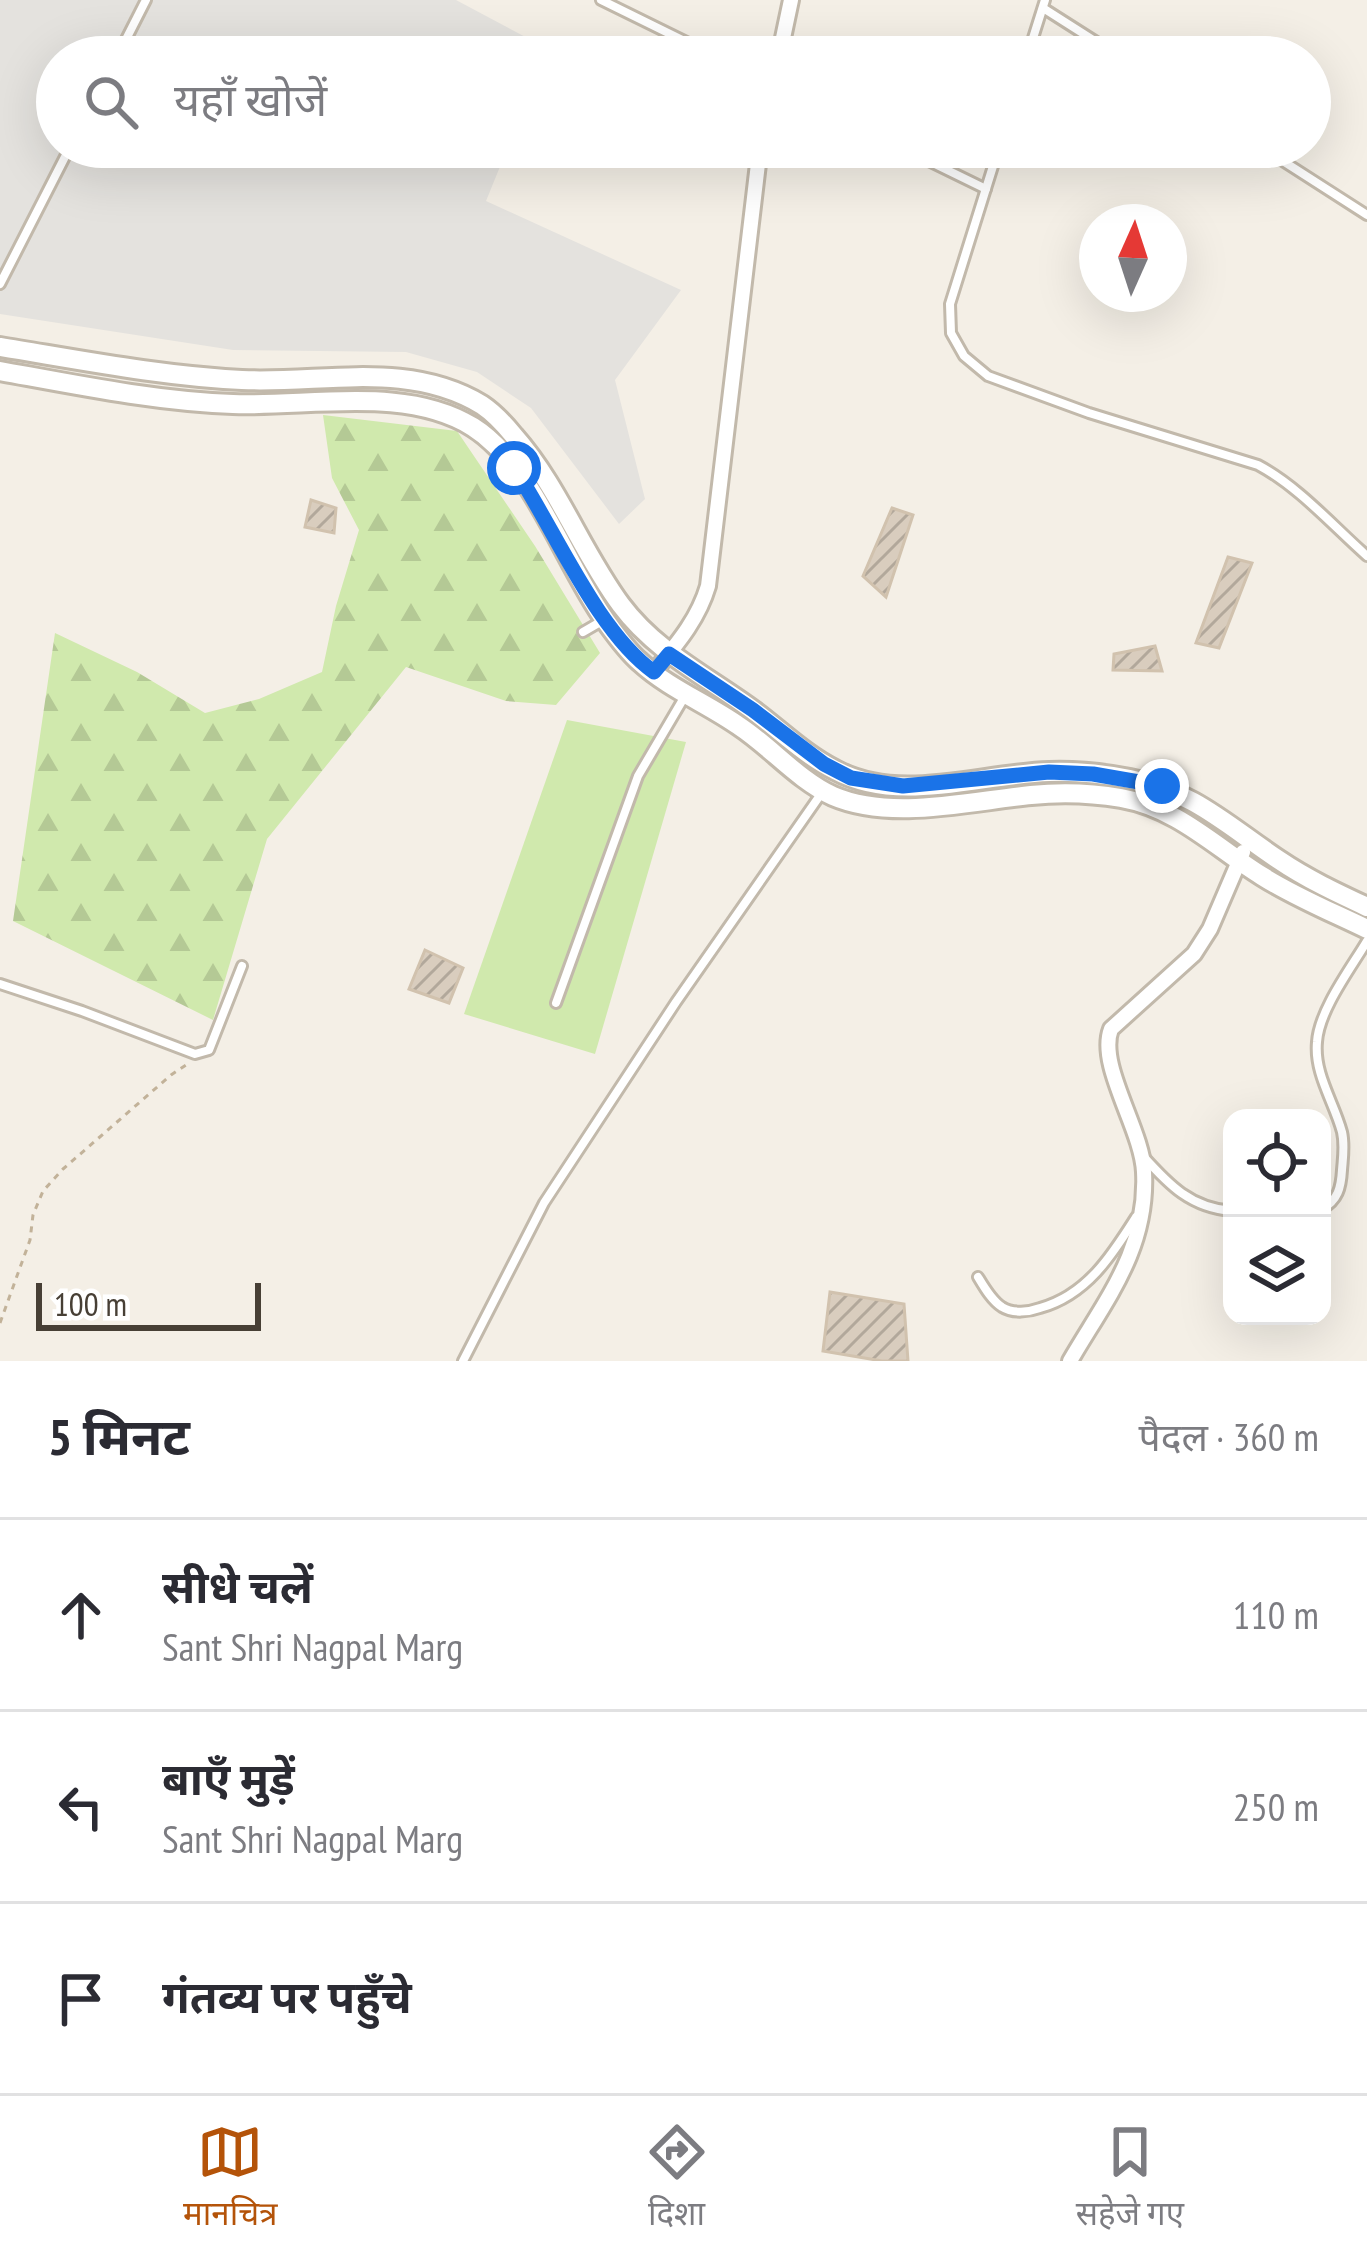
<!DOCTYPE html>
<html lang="hi">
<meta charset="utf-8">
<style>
:root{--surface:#fff;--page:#f2f2f3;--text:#2b2b33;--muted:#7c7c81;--line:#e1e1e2;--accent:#b45309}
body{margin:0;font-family:"PT Sans Narrow","Noto Sans Devanagari",sans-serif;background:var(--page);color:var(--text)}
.controls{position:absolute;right:36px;bottom:36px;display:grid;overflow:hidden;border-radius:24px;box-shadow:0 12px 48px #0002}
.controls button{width:108px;height:108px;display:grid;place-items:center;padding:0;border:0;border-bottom:3px solid var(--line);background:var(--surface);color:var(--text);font:60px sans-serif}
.compass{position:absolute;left:1079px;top:204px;width:108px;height:108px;border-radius:50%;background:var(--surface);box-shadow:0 12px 48px #0002;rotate:3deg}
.scale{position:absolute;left:36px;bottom:30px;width:225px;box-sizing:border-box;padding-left:12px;border:6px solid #473f35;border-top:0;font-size:33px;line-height:42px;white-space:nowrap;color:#473f35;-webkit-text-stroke:9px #fff;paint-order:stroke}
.stop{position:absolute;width:36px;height:36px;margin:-27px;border:9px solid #1a73e8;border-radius:50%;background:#fff}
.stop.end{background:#1a73e8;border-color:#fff;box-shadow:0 3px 12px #0008}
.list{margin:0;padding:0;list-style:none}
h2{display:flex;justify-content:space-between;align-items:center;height:156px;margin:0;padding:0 48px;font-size:51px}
h2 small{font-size:39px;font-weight:400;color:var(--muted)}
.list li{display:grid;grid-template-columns:78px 1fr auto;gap:36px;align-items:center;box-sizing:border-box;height:192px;padding:0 48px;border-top:3px solid var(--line)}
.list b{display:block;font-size:45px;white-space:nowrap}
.list p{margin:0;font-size:39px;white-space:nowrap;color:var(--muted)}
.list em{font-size:39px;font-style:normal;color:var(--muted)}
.icon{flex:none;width:66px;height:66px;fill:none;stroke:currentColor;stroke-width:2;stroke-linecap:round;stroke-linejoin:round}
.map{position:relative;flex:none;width:1367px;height:1361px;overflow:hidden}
.search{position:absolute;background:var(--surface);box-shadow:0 12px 48px #0002;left:36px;right:36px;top:36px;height:132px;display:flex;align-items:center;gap:30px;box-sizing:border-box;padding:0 42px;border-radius:66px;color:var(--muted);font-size:45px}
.sheet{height:732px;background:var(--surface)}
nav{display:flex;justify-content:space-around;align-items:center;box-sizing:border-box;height:168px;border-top:3px solid var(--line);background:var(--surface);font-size:33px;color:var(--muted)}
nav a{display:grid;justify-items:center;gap:6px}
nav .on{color:var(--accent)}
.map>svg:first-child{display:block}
.green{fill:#d0e9ad}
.forest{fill:url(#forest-firs)}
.parking{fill:#e4e2de}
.building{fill:url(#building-hatch);stroke:#d1c2ae;stroke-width:3}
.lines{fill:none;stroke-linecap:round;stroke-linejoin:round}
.service-casing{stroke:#c2b9ab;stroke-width:14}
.minor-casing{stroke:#c2b9ab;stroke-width:20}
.tertiary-casing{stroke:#c2b9ab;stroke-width:24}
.path{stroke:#c2b299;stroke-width:3;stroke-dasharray:6 6;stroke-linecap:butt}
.service{stroke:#fff;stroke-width:8}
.minor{stroke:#fff;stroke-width:14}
.tertiary{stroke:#fff;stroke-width:18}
.route{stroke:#1a73e8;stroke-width:15}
</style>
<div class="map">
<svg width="1367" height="1361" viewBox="0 0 1367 1361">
<defs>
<pattern id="forest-firs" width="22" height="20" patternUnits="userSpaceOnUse" patternTransform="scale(3)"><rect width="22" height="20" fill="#d0e9ad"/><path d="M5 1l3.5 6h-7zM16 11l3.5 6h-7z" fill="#b4c995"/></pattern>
<pattern id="building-hatch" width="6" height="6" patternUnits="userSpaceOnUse" patternTransform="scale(3)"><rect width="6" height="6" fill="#d9cdbe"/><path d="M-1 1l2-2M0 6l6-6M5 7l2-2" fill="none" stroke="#b2a89b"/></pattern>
</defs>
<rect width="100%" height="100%" fill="#f4efe6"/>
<!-- green -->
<polygon class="green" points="567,720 686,742 595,1054 464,1014"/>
<!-- forest -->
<polygon class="forest" points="323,415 457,431 535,546 600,653 556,705 506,701 406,667 267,839 213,1020 13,921 55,633 137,672 205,713 259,699 322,672 336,606 359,530 332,478"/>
<!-- parking -->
<polygon class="parking" points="0,0 456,0 548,49 545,57 57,57 57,147 508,147 486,201 681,290 615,380 645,499 619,524 531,408 477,372 406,352 233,350 0,314"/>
<!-- building -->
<g class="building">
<polygon points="311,500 336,508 334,533 305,527"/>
<polygon points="892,508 913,515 886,597 863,576"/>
<polygon points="1228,557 1252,563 1219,648 1196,643"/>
<polygon points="1155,646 1162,671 1113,670 1114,654"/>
<polygon points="425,950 463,968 449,1003 409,989"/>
<polygon points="830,1292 904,1304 908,1361 882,1361 823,1351"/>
</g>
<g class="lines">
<!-- service casing -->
<g class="service-casing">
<g id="service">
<polyline points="601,0 717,57"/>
<polyline points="1043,8 1120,57"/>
<polyline points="117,57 146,0"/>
<polyline points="1027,57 1045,0"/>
<polyline points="900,147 986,189"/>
<path d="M999 147 950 304 951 333 964 356 988 376 1089 413 1258 465C1299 487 1332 525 1367 556"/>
<polyline points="1261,147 1367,215"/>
<polyline points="0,284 70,147"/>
<polyline points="583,632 602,621"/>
<polyline points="0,984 82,1011 195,1054 209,1050 242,966"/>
<polyline points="556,1003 638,776 685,696"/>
<path d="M1143 1156C1169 1185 1191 1208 1232 1211"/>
<path d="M1322 1209C1338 1200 1341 1188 1342 1170 1343 1157 1345 1145 1342 1132 1334 1102 1314 1074 1317 1042 1319 1010 1351 968 1367 941"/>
<path d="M978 1277C984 1287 992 1301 1002 1307 1013 1314 1029 1312 1040 1308 1087 1295 1112 1255 1136 1217"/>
<polyline points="463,1361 544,1203 676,1002 823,791"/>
</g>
</g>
<!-- minor casing -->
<g class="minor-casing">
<g id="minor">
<polyline points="779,57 791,0"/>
<path d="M654 672C676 645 698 620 708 586L760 147"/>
<path d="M1070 1361C1106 1299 1148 1249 1144 1172 1142 1129 1097 1065 1111 1029L1194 954 1210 929 1243 852"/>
</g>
</g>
<!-- tertiary casing -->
<g class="tertiary-casing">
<g id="tertiary">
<path d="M0 347C80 360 161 376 242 380 323 384 408 360 482 405 494 413 505 425 514 436 559 487 581 551 621 605 656 652 708 677 754 711 781 731 805 755 835 770 900 805 980 774 1049 772 1076 771 1104 774 1130 779 1193 791 1228 826 1279 860 1307 879 1337 893 1367 907"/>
<path d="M0 371C77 385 155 401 233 404 309 407 406 385 473 427 532 464 565 564 605 620 615 634 627 651 640 662 668 688 708 704 739 726 771 747 798 780 833 796 891 821 970 801 1031 795 1060 792 1092 793 1121 798 1178 808 1215 847 1262 876 1295 897 1332 912 1367 929"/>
</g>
</g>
<!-- path -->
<polyline class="path" points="0,1323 30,1240 33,1215 43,1191 63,1169 171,1075 189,1063"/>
<!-- service -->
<use href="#service" class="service"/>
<!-- minor -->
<use href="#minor" class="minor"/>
<!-- tertiary -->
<use href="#tertiary" class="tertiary"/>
</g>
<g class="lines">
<!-- route -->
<path class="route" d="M514 468C554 528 597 632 654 672L669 654 753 710 824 764 851 778 903 786 1049 772 1093 774 1162 786"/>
</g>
</svg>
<div class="controls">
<button><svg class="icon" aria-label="locate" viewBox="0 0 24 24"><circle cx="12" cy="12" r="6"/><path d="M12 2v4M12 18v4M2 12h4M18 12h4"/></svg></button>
<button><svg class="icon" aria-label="layers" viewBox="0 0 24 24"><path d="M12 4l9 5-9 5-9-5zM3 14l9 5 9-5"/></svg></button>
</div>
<svg class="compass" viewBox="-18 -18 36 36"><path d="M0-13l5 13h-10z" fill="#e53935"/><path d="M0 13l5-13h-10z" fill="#7c7c81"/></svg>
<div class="scale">100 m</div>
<div class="stop" style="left:514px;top:468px"></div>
<div class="stop end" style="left:1162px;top:786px"></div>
<div class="search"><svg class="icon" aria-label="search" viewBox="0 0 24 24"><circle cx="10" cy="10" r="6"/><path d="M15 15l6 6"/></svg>यहाँ खोजें</div>
</div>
<section class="sheet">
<h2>5 मिनट<small>पैदल · 360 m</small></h2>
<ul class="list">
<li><svg class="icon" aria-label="ahead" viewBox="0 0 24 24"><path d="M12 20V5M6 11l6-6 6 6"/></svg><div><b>सीधे चलें</b><p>Sant Shri Nagpal Marg</p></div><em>110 m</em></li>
<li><svg class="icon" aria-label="left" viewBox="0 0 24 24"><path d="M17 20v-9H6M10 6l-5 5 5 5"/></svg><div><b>बाएँ मुड़ें</b><p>Sant Shri Nagpal Marg</p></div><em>250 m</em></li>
<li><svg class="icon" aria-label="arrive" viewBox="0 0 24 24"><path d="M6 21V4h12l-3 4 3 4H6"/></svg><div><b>गंतव्य पर पहुँचे</b></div></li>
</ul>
</section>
<nav>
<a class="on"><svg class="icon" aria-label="map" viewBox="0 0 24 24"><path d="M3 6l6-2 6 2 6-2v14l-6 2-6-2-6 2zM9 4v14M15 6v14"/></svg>मानचित्र</a>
<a><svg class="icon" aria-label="directions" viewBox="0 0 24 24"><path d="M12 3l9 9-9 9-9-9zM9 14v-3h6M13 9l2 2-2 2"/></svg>दिशा</a>
<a><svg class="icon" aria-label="saved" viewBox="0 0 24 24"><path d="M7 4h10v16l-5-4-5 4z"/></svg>सहेजे गए</a>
</nav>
